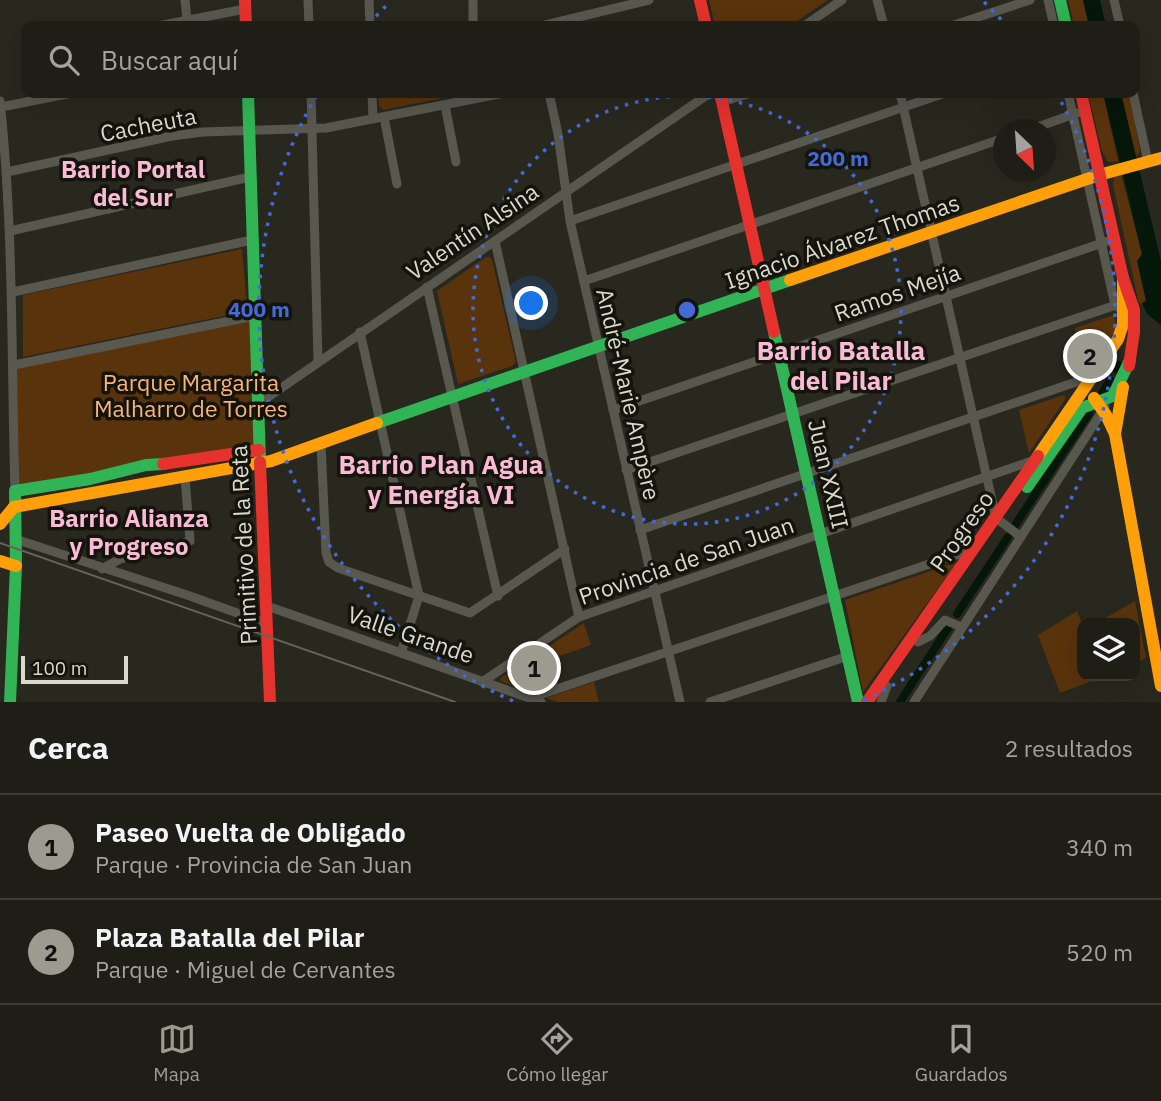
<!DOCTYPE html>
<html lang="es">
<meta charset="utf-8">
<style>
:root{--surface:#1f1e16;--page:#2c2b23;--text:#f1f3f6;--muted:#a1a2a1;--line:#3c3c35;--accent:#9c9b90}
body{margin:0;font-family:"IBM Plex Sans",sans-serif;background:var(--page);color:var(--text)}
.controls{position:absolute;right:21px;bottom:21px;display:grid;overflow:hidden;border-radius:14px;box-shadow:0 7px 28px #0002}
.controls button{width:63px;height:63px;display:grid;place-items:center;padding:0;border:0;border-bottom:2px solid var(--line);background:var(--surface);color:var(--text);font:35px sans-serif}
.compass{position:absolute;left:993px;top:119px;width:63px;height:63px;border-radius:50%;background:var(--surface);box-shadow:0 7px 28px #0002;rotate:155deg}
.scale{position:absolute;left:21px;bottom:18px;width:107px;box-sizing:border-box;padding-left:7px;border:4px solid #dad9cd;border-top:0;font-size:19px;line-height:24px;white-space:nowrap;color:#dad9cd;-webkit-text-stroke:5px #14140c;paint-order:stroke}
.you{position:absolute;left:532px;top:304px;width:24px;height:24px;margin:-18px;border:5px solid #fff;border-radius:50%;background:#1a73e8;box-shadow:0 0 0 10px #1a73e833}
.badge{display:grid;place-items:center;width:46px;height:46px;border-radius:50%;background:var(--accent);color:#111;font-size:23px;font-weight:700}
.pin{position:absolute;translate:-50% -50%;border:4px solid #fff;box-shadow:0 2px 7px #0006}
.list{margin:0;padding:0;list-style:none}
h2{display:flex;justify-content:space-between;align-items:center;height:91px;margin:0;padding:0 28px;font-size:30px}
h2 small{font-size:23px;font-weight:400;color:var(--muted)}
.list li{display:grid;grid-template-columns:46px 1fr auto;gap:21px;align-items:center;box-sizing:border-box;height:105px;padding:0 28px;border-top:2px solid var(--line)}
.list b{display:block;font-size:26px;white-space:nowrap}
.list p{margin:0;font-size:23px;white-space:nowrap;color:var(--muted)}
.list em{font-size:23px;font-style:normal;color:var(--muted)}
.icon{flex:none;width:38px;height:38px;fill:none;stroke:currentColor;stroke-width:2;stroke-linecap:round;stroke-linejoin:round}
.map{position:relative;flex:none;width:1161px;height:702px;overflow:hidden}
.search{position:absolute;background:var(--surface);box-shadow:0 7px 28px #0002;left:21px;right:21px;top:21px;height:77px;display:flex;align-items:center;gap:18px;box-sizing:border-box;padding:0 24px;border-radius:14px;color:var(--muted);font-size:26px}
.sheet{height:301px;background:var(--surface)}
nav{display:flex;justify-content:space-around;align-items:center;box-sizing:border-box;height:98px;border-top:2px solid var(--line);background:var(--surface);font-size:19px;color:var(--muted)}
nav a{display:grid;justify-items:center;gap:4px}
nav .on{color:var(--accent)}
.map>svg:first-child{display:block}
.green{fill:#59330c}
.water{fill:#051708}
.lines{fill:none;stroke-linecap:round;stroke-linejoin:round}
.canal{stroke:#051708;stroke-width:8}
.street{stroke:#58584f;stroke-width:9}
.fast{stroke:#30b455;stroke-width:12}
.slow{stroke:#ff9f0a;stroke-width:12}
.jam{stroke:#e5322d;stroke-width:12}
.tram{stroke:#64635c;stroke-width:2}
.ring{fill:none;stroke:#436ad6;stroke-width:3.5;stroke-dasharray:3.5 7}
.labels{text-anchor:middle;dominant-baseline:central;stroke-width:7;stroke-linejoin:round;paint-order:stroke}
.street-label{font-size:23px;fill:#dad9cd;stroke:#14140c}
.park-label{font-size:23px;fill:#fab379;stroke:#14140c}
.neighbourhood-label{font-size:24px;font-weight:bold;fill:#f9bad6;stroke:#14140c}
.quarter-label{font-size:26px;font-weight:bold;fill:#f9bad6;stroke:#14140c}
.centre{fill:#436ad6;stroke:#14140c;stroke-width:3.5}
.ring-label{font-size:21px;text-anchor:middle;font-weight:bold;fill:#436ad6;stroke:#14140c;stroke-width:7;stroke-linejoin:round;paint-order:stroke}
</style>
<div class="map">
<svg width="1161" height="702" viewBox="0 0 1161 702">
<rect width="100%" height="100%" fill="#29281e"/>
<!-- green -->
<g class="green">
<polygon points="709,0 828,0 790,26 715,26"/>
<polygon points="1068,0 1083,0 1089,26 1074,26"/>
<polygon points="378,93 467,93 383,110 379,106"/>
<polygon points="1088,93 1103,93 1118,161 1108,162 1102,151"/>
<polygon points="1121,93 1130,93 1140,152 1135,157"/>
<polygon points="1121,174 1142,254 1146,302 1139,304 1113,185 1114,178"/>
<polygon points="242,249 247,306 243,312 23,357 23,295"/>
<polygon points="486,257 490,257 492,260 516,362 512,366 458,384 437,291"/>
<polygon points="1114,315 1116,324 1115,331 1085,374 1075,328"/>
<polygon points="254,316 259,450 15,491 14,365"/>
<polygon points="1064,395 1066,398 1029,453 1019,410"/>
<polygon points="957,562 863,692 845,600"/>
<polygon points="1135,601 1146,658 1135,663 1135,623 1096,623"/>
<polygon points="1077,611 1082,624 1082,676 1105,676 1060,693 1038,635"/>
<polygon points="584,623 591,645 551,659 558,684 532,693 500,681 501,678"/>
<polygon points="594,682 599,702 558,702 546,698"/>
</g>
<!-- water -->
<g class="water">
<polygon points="1083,0 1100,0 1106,26 1089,26"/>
<polygon points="1103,93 1121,93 1161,261 1161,325 1147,314 1142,303 1146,301 1137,261 1142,254"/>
</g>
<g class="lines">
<!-- canal -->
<g class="canal">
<polyline points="1116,369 1119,365"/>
<polyline points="1101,395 1110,380"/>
<polyline points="1015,525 1089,413"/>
<polyline points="957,614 1008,537"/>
<polyline points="900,702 948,628"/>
</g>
<!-- street -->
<g class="street">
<polyline points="185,0 187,20"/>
<polyline points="308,0 309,26"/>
<polyline points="369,0 370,26"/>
<polyline points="473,0 473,26"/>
<polyline points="877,0 884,26"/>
<polyline points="1048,0 1054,26"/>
<polyline points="1114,0 1120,26"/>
<polyline points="158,26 245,9"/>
<polyline points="541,26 649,0"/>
<polyline points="804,26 842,0"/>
<polyline points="951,26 1030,0"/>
<polyline points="311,93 318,361"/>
<polyline points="372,93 373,119"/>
<polyline points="549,93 558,134 570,221 680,702"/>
<polyline points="900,93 996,518 1021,537"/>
<polyline points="1068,93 1115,305 1119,308"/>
<polyline points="1133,93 1148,162"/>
<path d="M0 101C14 231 11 361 15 491"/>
<polyline points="722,102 751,93"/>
<polyline points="445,105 456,162"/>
<polyline points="1,107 72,93"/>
<polyline points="384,117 397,184"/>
<polyline points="1029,130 1077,113"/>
<polyline points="7,172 172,136 203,132 326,128 504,93"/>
<polyline points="570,221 945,93"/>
<polyline points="10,231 250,177"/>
<polyline points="495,241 579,617"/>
<polyline points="584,281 1004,138"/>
<polyline points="427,287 498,596"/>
<polyline points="13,292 252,240"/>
<polyline points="360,332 419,596 401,653"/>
<polyline points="14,365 254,316"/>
<polyline points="258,404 710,93"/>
<polyline points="613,410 1114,239"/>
<polyline points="321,444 326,553 329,562 338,568 470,613 565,549"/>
<polyline points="626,470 1122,303"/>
<polyline points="640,530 1079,381 1090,380"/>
<polyline points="15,539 187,595 268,624"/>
<polyline points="102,569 120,559 190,541 185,477"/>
<polyline points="267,606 541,702"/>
<polyline points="918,642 930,636 945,620 961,627"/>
<polyline points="482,682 579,617 1035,460"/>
<polyline points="530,698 974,549"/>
<polyline points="710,702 848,656"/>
<polyline points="881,702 887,686"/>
<polyline points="914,702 1105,407"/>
</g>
<!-- fast -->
<g class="fast">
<polyline points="1060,0 1066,26"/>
<polyline points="248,93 260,462"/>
<polyline points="774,332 858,702"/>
<polyline points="377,423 790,280"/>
<polyline points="1027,487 1082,408 1113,396 1130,360"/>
<polyline points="10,702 16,566 15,491 90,479 146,465 163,464"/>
</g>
<!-- slow -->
<g class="slow">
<polyline points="790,280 1099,175 1161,158"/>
<polyline points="1094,398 1106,415 1115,434 1161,686"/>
<polyline points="1115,434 1123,387"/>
<polyline points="1038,456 1118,339 1123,324 1123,278"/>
<polyline points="14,507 271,461 377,423"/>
<polyline points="0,524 14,507"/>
<polyline points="0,561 16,566"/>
</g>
<!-- jam -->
<g class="jam">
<polyline points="245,0 246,26"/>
<polyline points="700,0 706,26"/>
<polyline points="720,93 774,332"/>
<polyline points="1081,93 1123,278 1134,310 1134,332 1129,366"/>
<polyline points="260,462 270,702"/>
<polyline points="163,464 259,450"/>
<polyline points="867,702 1038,456"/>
</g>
<!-- tram -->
<polyline class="tram" points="0,543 455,702"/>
</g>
<!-- distance rings -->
<g class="ring">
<circle cx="687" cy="310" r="214"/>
<path d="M513 701A428 428 0 0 1 318 93M369 24A428 428 0 0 1 390 2M984 2A428 428 0 0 1 1005 24M1056 93A428 428 0 0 1 861 701"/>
</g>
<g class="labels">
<!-- street labels -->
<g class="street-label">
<text transform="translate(148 124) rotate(-11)">Cacheuta</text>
<text transform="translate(472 231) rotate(-34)">Valentín Alsina</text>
<text transform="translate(842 241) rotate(-19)">Ignacio Álvarez Thomas</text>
<text transform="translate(897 292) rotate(-19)">Ramos Mejía</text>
<text transform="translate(629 394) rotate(77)">André-Marie Ampère</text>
<text transform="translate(829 474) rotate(77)">Juan XXIII</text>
<text transform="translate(961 531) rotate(-55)">Progreso</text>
<text transform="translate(243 545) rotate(-93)">Primitivo de la Reta</text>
<text transform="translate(686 560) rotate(-19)">Provincia de San Juan</text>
<text transform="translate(411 634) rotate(19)">Valle Grande</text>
</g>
<!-- park labels -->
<g class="park-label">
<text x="191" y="382">Parque Margarita<tspan x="191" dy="26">Malharro de Torres</tspan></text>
</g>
<!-- neighbourhood labels -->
<g class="neighbourhood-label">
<text x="133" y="169">Barrio Portal<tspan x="133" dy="28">del Sur</tspan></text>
<text x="129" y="518">Barrio Alianza<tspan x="129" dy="28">y Progreso</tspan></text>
</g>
<!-- quarter labels -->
<g class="quarter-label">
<text x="841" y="350">Barrio Batalla<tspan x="841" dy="30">del Pilar</tspan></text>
<text x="441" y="464">Barrio Plan Agua<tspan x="441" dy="30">y Energía VI</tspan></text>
</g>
</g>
<circle cx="687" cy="310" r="10" class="centre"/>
<g class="ring-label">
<text x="838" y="166">200 m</text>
<text x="259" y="317">400 m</text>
</g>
</svg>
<div class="controls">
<button><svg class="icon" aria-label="layers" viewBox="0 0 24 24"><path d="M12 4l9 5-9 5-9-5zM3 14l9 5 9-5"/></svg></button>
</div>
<svg class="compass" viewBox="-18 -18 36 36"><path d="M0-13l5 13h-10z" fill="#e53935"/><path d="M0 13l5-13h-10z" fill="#a1a2a1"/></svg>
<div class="scale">100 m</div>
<div class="you"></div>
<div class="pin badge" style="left:534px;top:668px">1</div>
<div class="pin badge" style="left:1090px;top:356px">2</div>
<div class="search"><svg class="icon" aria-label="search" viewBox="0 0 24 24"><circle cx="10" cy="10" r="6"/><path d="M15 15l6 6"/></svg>Buscar aquí</div>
</div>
<section class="sheet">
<h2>Cerca<small>2 resultados</small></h2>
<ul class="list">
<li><span class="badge">1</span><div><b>Paseo Vuelta de Obligado</b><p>Parque · Provincia de San Juan</p></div><em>340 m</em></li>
<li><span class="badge">2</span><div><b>Plaza Batalla del Pilar</b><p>Parque · Miguel de Cervantes</p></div><em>520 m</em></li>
</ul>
</section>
<nav>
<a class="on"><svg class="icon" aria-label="map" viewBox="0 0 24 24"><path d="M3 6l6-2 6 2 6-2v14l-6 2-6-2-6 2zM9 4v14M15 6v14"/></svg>Mapa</a>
<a><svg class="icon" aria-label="directions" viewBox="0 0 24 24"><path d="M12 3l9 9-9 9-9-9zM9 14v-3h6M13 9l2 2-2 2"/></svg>Cómo llegar</a>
<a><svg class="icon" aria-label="saved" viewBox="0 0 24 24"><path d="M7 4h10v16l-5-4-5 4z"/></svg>Guardados</a>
</nav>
